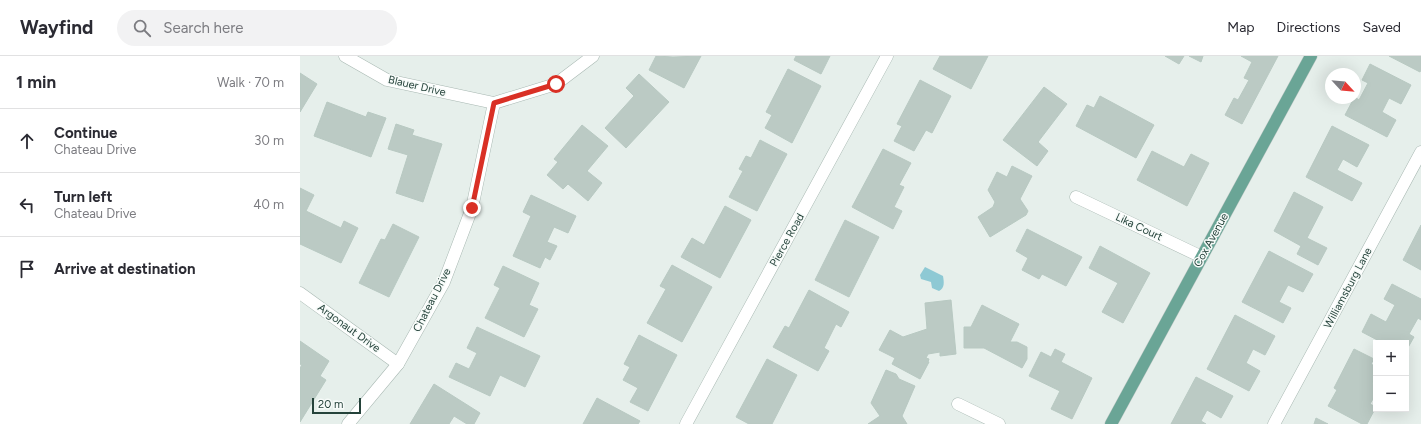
<!DOCTYPE html>
<meta charset="utf-8">
<style>
:root{--surface:#fff;--page:#f2f2f3;--text:#2b2b33;--muted:#7c7c81;--line:#e1e1e2}
body{margin:0;font-family:Figtree,sans-serif;background:var(--page);color:var(--text)}
.controls{position:absolute;right:12px;bottom:12px;display:grid;overflow:hidden;border-radius:0px;box-shadow:0 4px 16px #0002}
.controls button{width:36px;height:36px;display:grid;place-items:center;padding:0;border:0;border-bottom:1px solid var(--line);background:var(--surface);color:var(--text);font:20px sans-serif}
.compass{position:absolute;left:1025px;top:12px;width:36px;height:36px;border-radius:50%;background:var(--surface);box-shadow:0 4px 16px #0002;rotate:116deg}
.scale{position:absolute;left:12px;bottom:10px;width:49px;box-sizing:border-box;padding-left:4px;border:2px solid #24423a;border-top:0;font-size:11px;line-height:14px;white-space:nowrap;color:#24423a;-webkit-text-stroke:3px #f7fbf9;paint-order:stroke}
.stop{position:absolute;width:12px;height:12px;margin:-9px;border:3px solid #d93025;border-radius:50%;background:#fff}
.stop.end{background:#d93025;border-color:#fff;box-shadow:0 1px 4px #0008}
.list{margin:0;padding:0;list-style:none}
h2{display:flex;justify-content:space-between;align-items:center;height:52px;margin:0;padding:0 16px;font-size:17px}
h2 small{font-size:13px;font-weight:400;color:var(--muted)}
.list li{display:grid;grid-template-columns:26px 1fr auto;gap:12px;align-items:center;box-sizing:border-box;height:64px;padding:0 16px;border-top:1px solid var(--line)}
.list b{display:block;font-size:15px;white-space:nowrap}
.list p{margin:0;font-size:13px;white-space:nowrap;color:var(--muted)}
.list em{font-size:13px;font-style:normal;color:var(--muted)}
.icon{flex:none;width:22px;height:22px;fill:none;stroke:currentColor;stroke-width:2;stroke-linecap:round;stroke-linejoin:round}
.map{position:relative;flex:none;width:1121px;height:368px;overflow:hidden}
header{display:flex;align-items:center;gap:24px;box-sizing:border-box;height:56px;padding:0 20px;background:var(--surface);border-bottom:1px solid var(--line)}
header strong{font-size:19px}
nav{display:flex;gap:22px;margin-inline-start:auto;font-size:14px}
.search{width:280px;height:36px;background:var(--page);display:flex;align-items:center;gap:10px;box-sizing:border-box;padding:0 14px;border-radius:22px;color:var(--muted);font-size:15px}
main{display:flex}
aside{flex:1;background:var(--surface)}
.map>svg:first-child{display:block}
.water{fill:#8ec9d4}
.building{fill:#bbcac4;stroke:#b8c9c2}
.lines{fill:none;stroke-linecap:round;stroke-linejoin:round}
.minor-casing{stroke:#a8b8b2;stroke-width:13}
.major-casing{stroke:#c2cac8;stroke-width:13}
.minor{stroke:#fff;stroke-width:12}
.major{stroke:#6aa596;stroke-width:12}
.route{stroke:#d93025;stroke-width:5}
.labels{text-anchor:middle;dominant-baseline:central;stroke-width:3;stroke-linejoin:round;paint-order:stroke}
.street-label{font-size:11px;fill:#24423a;stroke:#f7fbf9}
</style>
<header>
<strong>Wayfind</strong>
<div class="search"><svg class="icon" aria-label="search" viewBox="0 0 24 24"><circle cx="10" cy="10" r="6"/><path d="M15 15l6 6"/></svg>Search here</div>
<nav><a>Map</a><a>Directions</a><a>Saved</a></nav>
</header>
<main>
<aside>
<h2>1 min<small>Walk · 70 m</small></h2>
<ul class="list">
<li><svg class="icon" aria-label="ahead" viewBox="0 0 24 24"><path d="M12 20V5M6 11l6-6 6 6"/></svg><div><b>Continue</b><p>Chateau Drive</p></div><em>30 m</em></li>
<li><svg class="icon" aria-label="left" viewBox="0 0 24 24"><path d="M17 20v-9H6M10 6l-5 5 5 5"/></svg><div><b>Turn left</b><p>Chateau Drive</p></div><em>40 m</em></li>
<li><svg class="icon" aria-label="arrive" viewBox="0 0 24 24"><path d="M6 21V4h12l-3 4 3 4H6"/></svg><div><b>Arrive at destination</b></div></li>
</ul>
</aside>
<div class="map">
<svg width="1121" height="368" viewBox="0 0 1121 368">
<rect width="100%" height="100%" fill="#e6efeb"/>
<!-- water -->
<path class="water" d="M625 211 643 220C644 226 645 232 639 235L632 232 631 226 621 223 620 219Z"/>
<!-- building -->
<g class="building">
<polygon points="356,0 373,1 401,0 384,32 349,14"/>
<polygon points="496,0 530,0 521,18 494,4"/>
<polygon points="640,0 688,0 671,33 633,13"/>
<polygon points="865,0 884,0 879,8"/>
<polygon points="889,0 903,0 901,6"/>
<polygon points="941,0 978,0 942,68 925,59 934,42 938,44 949,24 944,22 952,6"/>
<polygon points="1089,0 1121,0 1121,14 1120,16"/>
<polygon points="1070,8 1111,29 1101,48 1089,42 1082,56 1096,64 1087,81 1045,59 1054,42 1055,41 1059,44 1068,27 1062,24"/>
<polygon points="488,13 521,30 492,87 465,72 472,59 466,56"/>
<polygon points="0,17 17,28 0,56"/>
<polygon points="339,18 369,46 326,92 305,72 334,40 326,32"/>
<polygon points="620,24 651,40 632,77 626,74 614,95 594,85 602,70 597,68"/>
<polygon points="744,31 767,48 738,86 748,95 737,110 703,84"/>
<polygon points="800,40 854,69 836,102 776,70 787,49 794,52"/>
<polygon points="27,46 66,61 68,56 86,62 71,101 14,80"/>
<polygon points="96,68 114,74 112,79 142,88 123,146 96,137 108,99 88,93"/>
<polygon points="282,69 308,90 287,115 302,127 288,145 268,128 263,133 247,119 258,106 254,103"/>
<polygon points="1032,70 1069,89 1057,111 1043,103 1037,114 1062,127 1052,145 1006,121"/>
<polygon points="460,84 487,98 457,155 429,141 443,115 439,113 446,100 451,102"/>
<polygon points="583,93 611,107 599,129 604,131 594,151 602,155 593,173 552,151"/>
<polygon points="852,95 884,111 891,98 909,107 887,150 837,124"/>
<polygon points="712,110 732,120 720,143 728,155 726,159 690,181 678,161 693,151 695,146 688,134 697,116 707,121"/>
<polygon points="0,132 14,139 6,155 41,172 44,165 58,172 41,207 0,188"/>
<polygon points="994,136 1023,151 1007,182 1027,192 1018,209 997,198 1001,190 974,175"/>
<polygon points="231,139 276,160 268,177 254,171 247,186 257,190 250,204 245,201 240,212 213,200 231,160 223,156"/>
<polygon points="425,150 451,164 420,222 381,201 392,182 404,189"/>
<polygon points="545,164 579,181 549,241 515,224"/>
<polygon points="93,168 119,181 89,241 59,227 81,183 85,184"/>
<polygon points="1121,169 1121,214 1103,204"/>
<polygon points="727,173 782,201 766,230 742,218 739,223 722,214 728,202 716,195"/>
<polygon points="800,190 850,217 823,267 802,256 818,227 789,212"/>
<polygon points="969,195 1013,218 1003,236 988,229 979,246 991,252 983,267 942,246"/>
<polygon points="372,209 412,231 382,286 347,267 366,233 360,230"/>
<polygon points="203,210 239,227 229,249 238,253 224,281 185,262 200,232 194,229"/>
<polygon points="1092,228 1121,243 1121,264 1118,262 1109,278 1114,281 1106,295 1106,287 1083,287 1062,276 1071,258 1086,266 1095,249 1084,243"/>
<polygon points="509,234 549,256 541,271 536,268 524,292 529,295 518,315 473,291 485,270 489,272"/>
<polygon points="651,244 656,298 640,300 640,296 628,298 626,302 629,303 628,306 629,306 620,323 592,308 595,302 579,294 590,274 603,281 627,273 625,247"/>
<polygon points="682,249 719,268 710,286 717,286 727,291 727,303 722,312 684,292 664,292 664,271 671,271"/>
<polygon points="935,259 975,280 965,299 953,293 946,307 960,315 949,335 907,313"/>
<polygon points="177,271 240,300 225,331 200,319 190,340 149,321 156,307 169,313 177,297 167,292"/>
<polygon points="339,279 377,299 348,355 330,346 338,332 323,324 330,311 324,308"/>
<polygon points="0,285 29,305 20,320 26,324 0,366 0,312 2,309 0,308"/>
<polygon points="755,293 765,298 761,306 792,322 772,363 751,353 760,335 729,320 741,296 751,301"/>
<polygon points="1054,293 1074,303 1071,308 1076,311 1076,321 1072,328 1076,330 1076,338 1070,348 1076,351 1067,368 1062,368 1028,350 1037,334 1034,332"/>
<polygon points="467,303 497,319 472,368 449,368 436,361"/>
<polygon points="586,314 596,318 599,323 615,330 602,360 607,368 568,368 580,360 571,347"/>
<polygon points="896,321 933,340 921,362 907,354 901,365 906,368 871,368"/>
<polygon points="134,328 180,357 174,368 167,368 154,360 149,368 110,368"/>
<polygon points="297,342 340,365 338,368 283,368"/>
<polygon points="1016,362 1028,368 1014,368"/>
</g>
<g class="lines">
<!-- minor casing -->
<g class="minor-casing">
<g id="minor">
<polyline points="45,0 87,24 194,47"/>
<polyline points="776,141 902,201"/>
<polyline points="0,237 98,308"/>
<polyline points="658,348 699,368"/>
<polyline points="48,368 98,308 144,226 172,152 194,47 256,28 293,0"/>
<polyline points="386,368 587,0"/>
<polyline points="974,368 1121,96"/>
</g>
</g>
<!-- major casing -->
<g class="major-casing">
<polyline id="major" points="811,368 1011,0"/>
</g>
<!-- minor -->
<use href="#minor" class="minor"/>
<!-- major -->
<use href="#major" class="major"/>
</g>
<g class="lines">
<!-- route -->
<polyline class="route" points="172,152 194,47 256,28"/>
</g>
<g class="labels">
<!-- street labels -->
<g class="street-label">
<text transform="translate(117 30) rotate(13)">Blauer Drive</text>
<text transform="translate(839 171) rotate(25)">Lika Court</text>
<text transform="translate(487 184) rotate(-61)">Pierce Road</text>
<text transform="translate(911 184) rotate(-61)">Cox Avenue</text>
<text transform="translate(1048 232) rotate(-62)">Williamsburg Lane</text>
<text transform="translate(132 244) rotate(-63)">Chateau Drive</text>
<text transform="translate(49 272) rotate(36)">Argonaut Drive</text>
</g>
</g>
</svg>
<div class="controls">
<button>+</button>
<button>−</button>
</div>
<svg class="compass" viewBox="-18 -18 36 36"><path d="M0-13l5 13h-10z" fill="#e53935"/><path d="M0 13l5-13h-10z" fill="#7c7c81"/></svg>
<div class="scale">20 m</div>
<div class="stop" style="left:256px;top:28px"></div>
<div class="stop end" style="left:172px;top:152px"></div>
</div>
</main>
